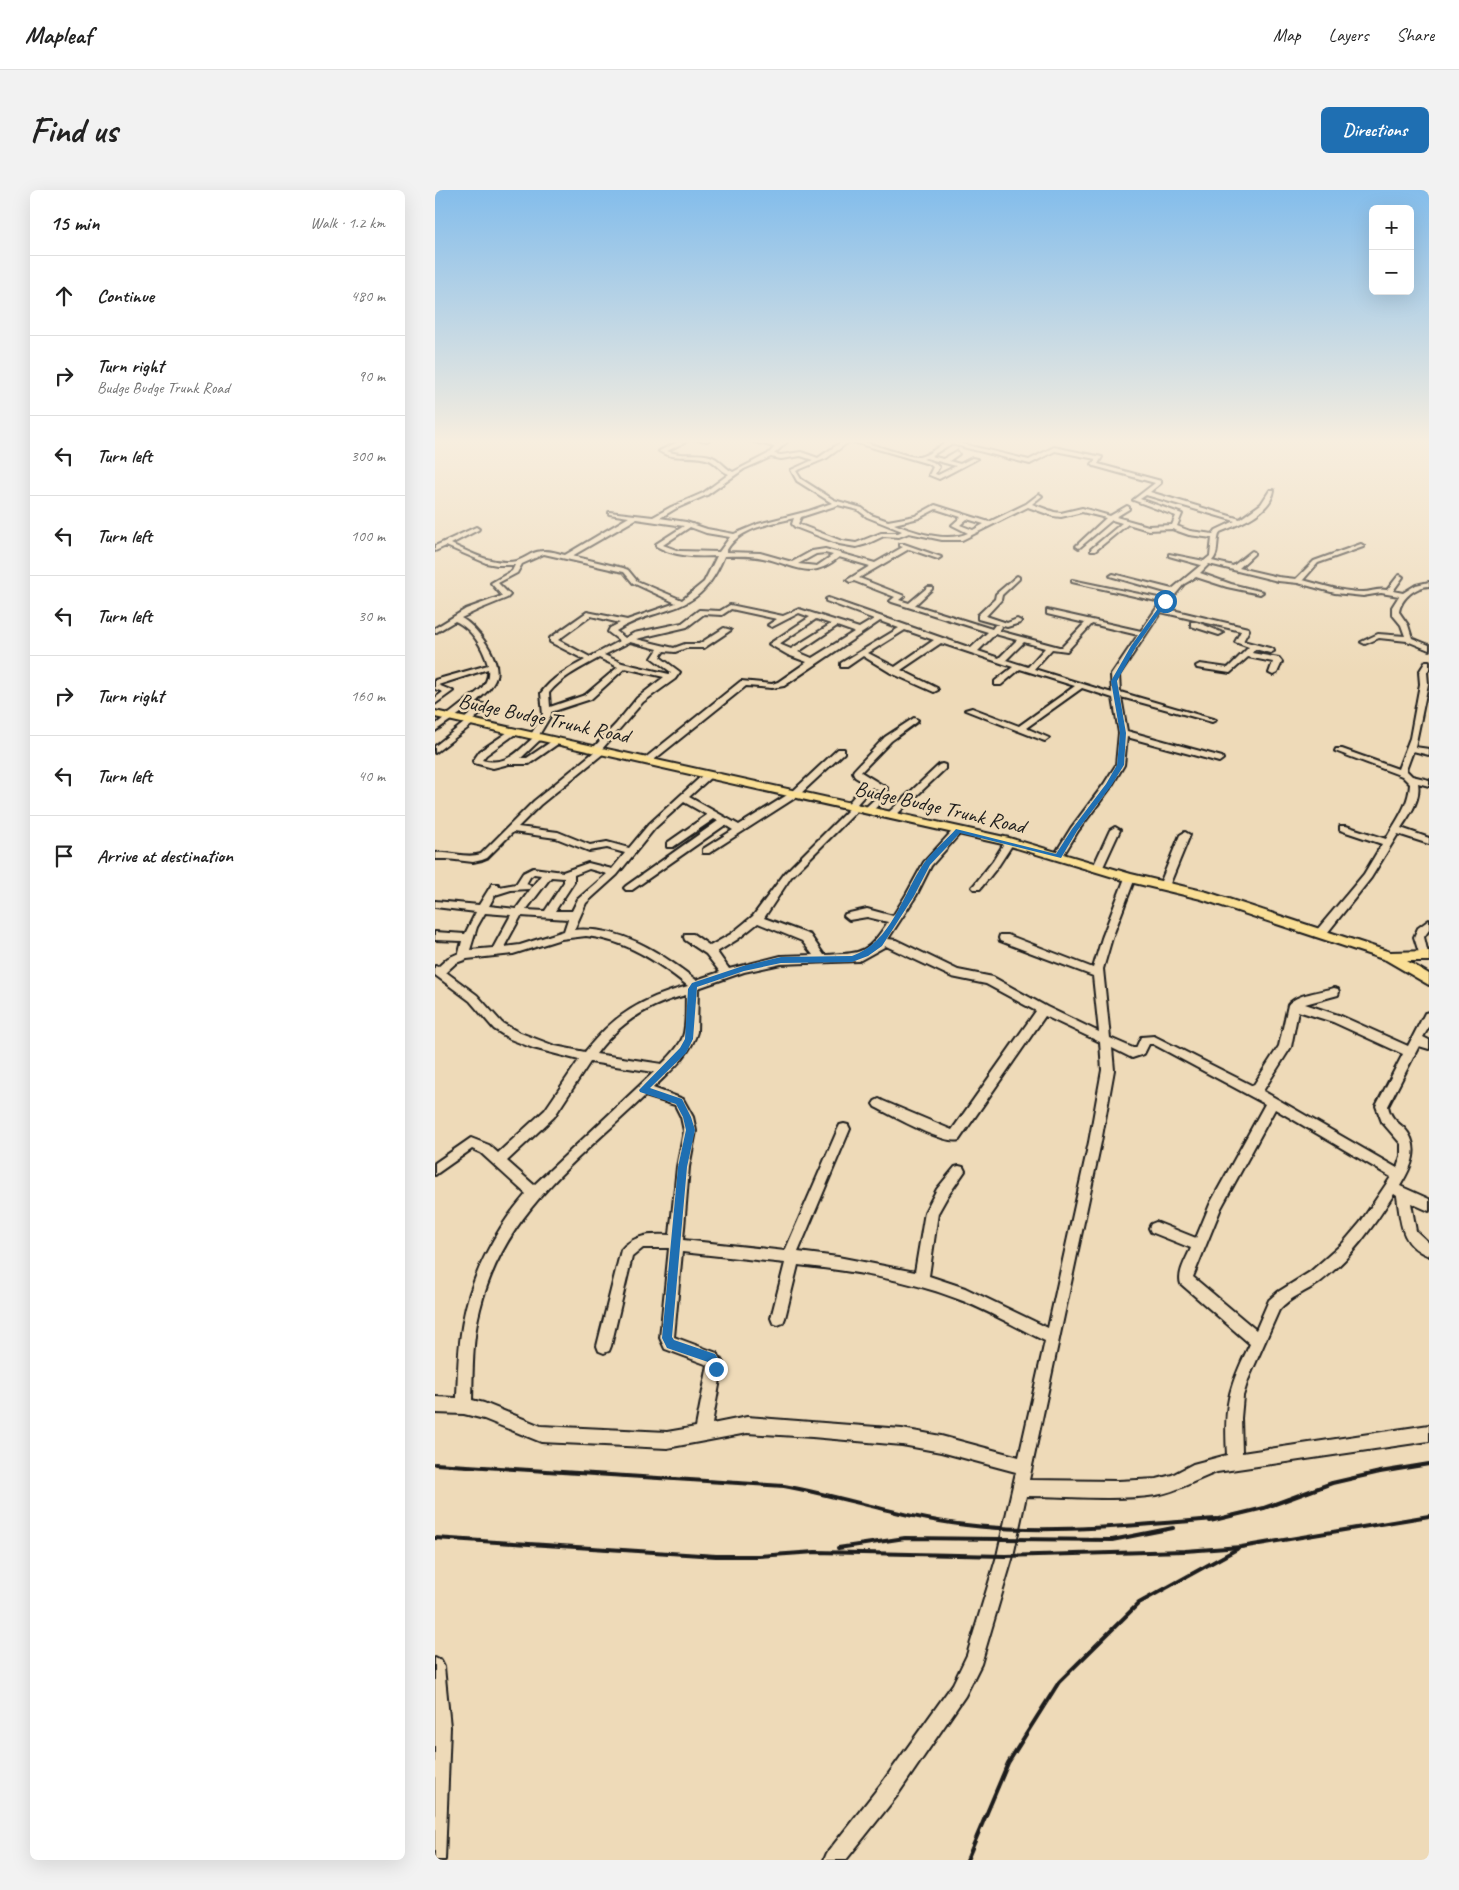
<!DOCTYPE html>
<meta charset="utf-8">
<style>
:root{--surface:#fff;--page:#f2f2f2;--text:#222;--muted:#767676;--line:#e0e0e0;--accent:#1f6fb2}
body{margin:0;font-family:Caveat,sans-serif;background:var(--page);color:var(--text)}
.controls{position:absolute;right:15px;top:15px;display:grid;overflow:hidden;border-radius:8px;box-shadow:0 5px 20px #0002}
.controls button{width:45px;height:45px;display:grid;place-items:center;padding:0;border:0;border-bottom:1px solid var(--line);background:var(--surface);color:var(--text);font:25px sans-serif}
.stop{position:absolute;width:15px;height:15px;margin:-11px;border:4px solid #1f6fb2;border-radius:50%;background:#fff}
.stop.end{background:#1f6fb2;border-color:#fff;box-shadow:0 1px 5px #0008}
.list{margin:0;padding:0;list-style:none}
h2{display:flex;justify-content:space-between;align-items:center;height:65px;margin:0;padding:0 20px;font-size:21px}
h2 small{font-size:16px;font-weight:400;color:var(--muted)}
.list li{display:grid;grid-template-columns:32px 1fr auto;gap:15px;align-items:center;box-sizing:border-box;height:80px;padding:0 20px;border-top:1px solid var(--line)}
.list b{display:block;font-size:19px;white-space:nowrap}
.list p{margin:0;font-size:16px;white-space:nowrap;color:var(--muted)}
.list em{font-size:16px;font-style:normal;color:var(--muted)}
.icon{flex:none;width:28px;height:28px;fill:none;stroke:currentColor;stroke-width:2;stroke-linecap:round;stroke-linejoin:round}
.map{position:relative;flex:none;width:994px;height:1670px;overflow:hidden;border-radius:8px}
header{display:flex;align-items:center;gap:30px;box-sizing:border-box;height:70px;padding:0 25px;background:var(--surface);border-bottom:1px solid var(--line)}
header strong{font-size:24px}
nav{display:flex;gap:28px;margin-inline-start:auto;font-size:18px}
.intro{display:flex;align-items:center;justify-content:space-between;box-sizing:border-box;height:120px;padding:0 30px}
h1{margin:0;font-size:35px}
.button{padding:12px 22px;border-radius:8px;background:var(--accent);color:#fff;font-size:18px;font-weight:700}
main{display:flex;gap:30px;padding:0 30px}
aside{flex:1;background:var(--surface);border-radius:8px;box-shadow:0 5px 20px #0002}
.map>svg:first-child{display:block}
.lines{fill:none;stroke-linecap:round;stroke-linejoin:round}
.minor-casing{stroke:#1c1c1c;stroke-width:4}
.major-casing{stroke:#1c1c1c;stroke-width:4}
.minor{fill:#eedab8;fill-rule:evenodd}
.major{fill:#fadf96;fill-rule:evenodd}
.rail{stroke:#1c1c1c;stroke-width:4}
.route{fill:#1f6fb2}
.labels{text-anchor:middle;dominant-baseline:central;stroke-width:5;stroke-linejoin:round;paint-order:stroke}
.street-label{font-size:21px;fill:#1c1c1c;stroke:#eedab8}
</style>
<header>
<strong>Mapleaf</strong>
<nav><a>Map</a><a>Layers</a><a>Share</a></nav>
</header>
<div class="intro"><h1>Find us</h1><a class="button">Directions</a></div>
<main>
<aside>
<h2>15 min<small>Walk · 1.2 km</small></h2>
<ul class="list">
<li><svg class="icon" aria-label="ahead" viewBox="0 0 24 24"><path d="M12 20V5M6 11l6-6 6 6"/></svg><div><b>Continue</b></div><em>480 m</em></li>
<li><svg class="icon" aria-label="right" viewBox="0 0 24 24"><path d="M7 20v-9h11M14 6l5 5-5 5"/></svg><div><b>Turn right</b><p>Budge Budge Trunk Road</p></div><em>90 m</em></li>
<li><svg class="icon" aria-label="left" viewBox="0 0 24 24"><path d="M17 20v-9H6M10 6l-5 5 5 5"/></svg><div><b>Turn left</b></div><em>300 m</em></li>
<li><svg class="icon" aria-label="left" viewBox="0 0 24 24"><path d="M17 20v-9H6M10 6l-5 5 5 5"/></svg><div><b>Turn left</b></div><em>100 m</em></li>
<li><svg class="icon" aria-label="left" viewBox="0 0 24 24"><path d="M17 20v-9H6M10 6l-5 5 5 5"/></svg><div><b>Turn left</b></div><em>30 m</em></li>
<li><svg class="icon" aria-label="right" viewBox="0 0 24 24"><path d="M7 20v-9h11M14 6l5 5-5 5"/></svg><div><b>Turn right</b></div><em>160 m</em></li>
<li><svg class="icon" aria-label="left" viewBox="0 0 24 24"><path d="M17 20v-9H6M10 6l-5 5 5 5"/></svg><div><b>Turn left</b></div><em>40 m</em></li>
<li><svg class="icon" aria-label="arrive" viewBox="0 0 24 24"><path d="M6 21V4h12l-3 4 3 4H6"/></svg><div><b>Arrive at destination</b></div></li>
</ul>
</aside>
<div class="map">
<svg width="994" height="1670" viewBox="0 0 994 1670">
<rect width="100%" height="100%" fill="#eedab8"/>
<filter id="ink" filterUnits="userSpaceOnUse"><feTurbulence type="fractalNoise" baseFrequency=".02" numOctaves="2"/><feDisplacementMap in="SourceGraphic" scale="10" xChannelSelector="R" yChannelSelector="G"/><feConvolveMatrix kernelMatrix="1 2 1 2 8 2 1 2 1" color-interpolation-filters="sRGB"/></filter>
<g filter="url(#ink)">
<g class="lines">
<!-- minor casing -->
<g class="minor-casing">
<g id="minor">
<path d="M249 249H256L232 261C246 267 261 262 275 266 285 269 289 278 298 282L333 264 340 257 307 249H317L343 254 349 249H355L339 264 346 265 366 262 383 268 411 249H419C431 252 475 268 484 267 499 264 508 249 523 249L519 252 594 270 619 257 667 267 663 274 726 291V293L715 302 805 329 826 314 835 300H839C836 323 804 334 785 342 780 352 785 363 777 371L798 376 817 361 819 362V364L804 378 843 387 861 389 879 371 926 354 929 356 928 357 883 373 868 390C887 395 907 402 928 402 936 402 943 398 952 400L963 386 965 385 968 387 958 401 968 403 981 395 994 392V396C980 397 966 408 964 422L973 435 977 448 994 455V460L972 451 944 448 930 454 926 452 943 444 970 446 966 435 957 424V417L964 406 946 403 928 406 900 403 863 393 843 391 774 374 765 383 796 394 828 402 825 404 792 397 761 387 749 394 729 418 813 438 814 440 808 451 838 459 839 461 835 463 820 459 817 463 844 468 847 472 842 483 838 485 834 483 838 472 813 467 795 483 762 478 761 476 765 474 793 478 814 457 800 452 806 441 726 422 684 485 685 502 781 530 777 532 686 507 692 541 787 567 788 569 784 572 692 547 689 575 676 597 643 641 626 669 623 670 618 667 636 638 669 594 681 575 684 543 678 508 647 498 591 538 614 548 610 551 607 550 530 520 537 518 584 536 640 496 585 479 566 495H560V491L578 477 506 453 466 480 502 498 503 500 499 502 456 483 428 466 412 477H406V473L464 438 445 431 349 496 337 498 311 496 215 573H209V569L306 491 337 494 343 492 372 472 353 465 334 454 375 427 364 423 337 437 333 435 342 429 296 419 287 425 269 424 252 437 201 449 239 458 250 454H264L289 438 296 440 269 458H251L240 462 229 461 225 467 245 482 240 489 208 512 167 559 170 561 169 563 105 615 83 637 123 642 155 655 172 652 194 658 214 634 270 583 273 582 277 585 276 587 254 607 304 635 357 602 403 559H409V563L363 606 274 663H268V659L298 640 290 635 197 700H191L189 698 191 696 283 631 279 629 238 657H232V653L272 625 249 612 220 638 182 685 151 713 139 740C186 736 226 763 261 790L285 782 271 764 250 750 249 747 250 744H258L275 756 296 744 318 726 350 683 415 618 411 616 430 593 420 587 418 582 419 580 450 547 479 528 483 530 482 532 456 551 426 582 452 598 453 600 451 608 436 622H430V618L444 605V601L437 597 422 614 426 617 356 687 329 728 375 745 389 765C428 763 431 765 453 732L432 727 414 730 409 726 410 724 432 719 458 726 471 705 489 672 520 638 523 637 528 640 496 676 481 706 453 749 461 750 523 780 558 787 612 817 664 842 658 786 565 751 564 748 565 745H573L658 778 667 748 690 688 695 685 698 686 700 688 677 748 668 779 675 848 698 858H701L706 847 719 846 818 896 844 856 853 815C861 804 886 802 899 798L903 799 904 802 903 805 870 814 906 826 973 856 990 823 994 822V837L988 847 994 850V859L984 856 953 916C955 927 961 931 969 938 987 957 976 978 965 996L994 1009V1021L976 1013 981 1041 994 1053V1066C965 1055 966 1033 962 1006L959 1004C938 1037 916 1068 885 1092 871 1102 855 1107 844 1120L813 1190 808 1206 806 1228 807 1263 994 1235V1251L782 1282C762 1289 742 1302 721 1305 679 1311 634 1306 591 1306L578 1366 546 1474 530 1506 461 1607 411 1670H389L392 1663 447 1593 518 1494 532 1465 562 1366 581 1282 506 1262 467 1255 377 1247 312 1243 232 1258 106 1252 49 1229 29 1224 0 1223V1207L22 1208C23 1183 23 1157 28 1131 36 1086 61 1038 91 1004L46 963 37 959 0 985V973L36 948 54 955 63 963 110 920 144 870 98 858 75 849 59 839 35 811 0 785V776L3 777 13 768 24 763 27 751 0 750V742L30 744 41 722 0 717V711L44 715 57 694H63L64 697 81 694 88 683 98 678 128 682 153 673 177 679 190 663 172 658 154 661 121 648 78 642 52 668 47 670 38 672 12 669H0V663C15 661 31 669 46 664L99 611 159 562 157 560 158 558 181 534 202 508 229 487 190 478 156 509 116 522V525L104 545 108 547 86 568H92L120 549 123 548 127 551 94 574H74L58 578 39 573 38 571 45 561 76 540 79 539 83 542 51 565 47 570C72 576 81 563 98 548L95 546 108 525 106 503C117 488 133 479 150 470L115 452V448L152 422 192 430 241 413 198 393 189 382 184 381 109 364 87 374 82 383 63 393 75 405 72 408 45 419 26 428C41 436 66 468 61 487 58 497 48 505 41 512L51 515V519L38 530V534L0 563V556L29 533V529L42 518 36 516 0 541V535L46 499C51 493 54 487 53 479L3 495 18 501 0 514V508L8 502 0 499V490L53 475C48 457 37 439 20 431L0 443V438L31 419 67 406 56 393 77 381 80 375H62L51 373 11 356 0 361V356L41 337 44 339 43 340 16 354C36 363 59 376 82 371 88 369 92 366 96 364 108 358 119 362 130 365L194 327 174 324V322L218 327 236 317 268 303 294 284C285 281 281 271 271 269 255 264 239 271 224 261ZM415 251 494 274 498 277 494 285 504 289 542 269 537 268 525 274 514 271 524 264 522 261 508 269 496 266 516 254 595 274 620 261 661 269 657 274 659 276 720 293 698 310 741 326 737 335 713 336 681 327 694 319V317L692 316 675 326 647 318 626 323 619 322 597 314 607 306 604 304 591 314 554 332 500 315 480 326 453 331 436 325 427 318 399 310 366 289 361 281 392 268ZM366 266 378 270 356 280 362 291 397 313 374 321 323 334 299 344 272 339 251 332 225 328 240 319 272 305 309 279 336 267 346 269ZM491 268 521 276 503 285 500 284 504 277 498 272 488 269ZM711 305 800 331 781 340 778 344 755 341 742 336 747 324 705 309ZM403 315 423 320 432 327 467 341 463 343H446L421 353 407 351 363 334 366 327ZM593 317 618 326 626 327 647 322 671 328 642 355 641 356 644 358 677 330 687 333 656 359V361H660L693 334 713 340 737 339 754 345 777 348 775 366 769 371 734 364V366L766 375 737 399 678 384 675 386 734 403 728 409 637 390V392L726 412 706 441 612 420V424L650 433 627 457H624L564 441 567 437 566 435H560L557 439 480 415 497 399V397H493L474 413 464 410 469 406 467 405 424 388 474 359 503 369 506 367 469 354H465V356L468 357 440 373 390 359 377 361 357 372 325 363 291 362C302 338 335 334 359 328L357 334 360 337 404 354 421 357 432 354 449 346 464 347 474 343 507 350H527ZM501 319 526 327 517 335 533 343C512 353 479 342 459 334L484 328ZM201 329 249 336 221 354V356C240 367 261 367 282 366L269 392 247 410 202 391 193 380 188 378 137 366ZM532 329 549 334 538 340 525 335ZM255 337 271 343 295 347 284 362 244 361 228 355ZM390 363 398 365 382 376 363 374 381 364ZM289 366C302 366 315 365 328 368 359 374 375 392 404 367L435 376 412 390 415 392 419 391 460 407 455 411 457 412 553 442 536 458 393 408 391 409V411L439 429 424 438 364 419 348 426 295 415 285 421 264 420 247 433 199 443 190 448 181 441C228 412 263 430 289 366ZM156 426 185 433 175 438 173 442 185 451 155 467 123 450ZM381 429 396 434 356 459 344 454ZM657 434 703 445 676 485 677 503 599 479 617 459 632 461ZM402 436 419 442 377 468 363 462ZM470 440 499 450 460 477 433 463ZM560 444 582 450 564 468 543 461ZM195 452 223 459 217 468 236 482 234 484 187 473 169 465ZM589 452 610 458 593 477 571 470ZM164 468 183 477 150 505 115 517 114 503C127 487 146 478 164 468ZM154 679 172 684 143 709 137 721H120L139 692V685ZM99 684 106 685 81 719 54 716 60 705 76 700 94 699 96 697 94 695 91 694 95 687ZM116 687 129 688V692L110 721 91 720ZM50 723 76 725 58 758 35 760 42 737ZM86 726 133 729 129 741 85 755 69 757ZM323 733 367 751 378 765 346 766 294 779 282 762 303 749ZM151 746C191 750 222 771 253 796 208 808 178 825 150 862L120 856 83 842 67 833 42 805 11 782 21 773 32 769 78 764 126 749ZM451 756 517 787 551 794 601 821 517 940 448 911 444 909 440 911 438 914 440 917C456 925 509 955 524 950L610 826 665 852 667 880 654 952 613 1138 530 1098 494 1086 503 1023 512 1007 530 981 528 977 524 976 520 977 502 999 490 1022 480 1082 403 1067 363 1062 415 939 413 935 409 934 405 935 403 939 350 1061 248 1050 254 977 261 941 258 927 248 909 218 898C235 881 255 866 262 842L263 798 309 782 346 774 424 771ZM251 805C250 841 255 847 227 874L161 864C184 833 214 814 251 805ZM863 821 898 832 968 864 941 916 947 932 966 954V966L962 978 828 901 856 857ZM714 854H718L830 914 776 1012 761 1048 721 1032 716 1034 714 1038 716 1042 756 1058C752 1068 742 1083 746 1094L815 1154C793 1199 789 1215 792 1265L758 1274 737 1285 722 1289 683 1291 594 1290 666 952 679 880 677 858 697 868 709 864ZM155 872 219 882 99 995 72 971 119 927ZM210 906 240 915 246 927 249 941 242 977 235 1045C216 1044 199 1044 186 1060L162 1156 164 1161 169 1163 174 1161 176 1156 197 1067 208 1058H234L225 1148 230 1159 273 1175 261 1237 232 1242 106 1236 49 1213 37 1210C38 1180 37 1149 45 1119 69 1022 142 971 210 906ZM840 919 956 987 925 1033 908 1053 875 1082 843 1102 834 1110 821 1140 758 1087 786 1018ZM247 1062 350 1073 336 1128 338 1133 343 1135 348 1133 350 1128 363 1075C416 1081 470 1089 520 1108 551 1119 580 1137 610 1151L584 1267 506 1246 467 1239 312 1227 277 1234 288 1173 282 1163 239 1147Z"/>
<polygon points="256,249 275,249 272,251"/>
<polygon points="582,386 584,387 584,389 567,405 566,410 551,426 572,433 582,429 586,431 585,433 572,437 543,429 543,425 560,409 561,404"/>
<polygon points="756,432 762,432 788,443 784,445 756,436"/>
<path d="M991 471H994V479L992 482 993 494 980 557 994 559V565L978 561 971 580 977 586 994 590V596L983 593C986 610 975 624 966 638L994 648V654L963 644 936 688 889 747H881L880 744 881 741 929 684 947 654 905 640V636H911L951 649C961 631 974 615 975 594L967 586 900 561 901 559H907L963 579 975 548 985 494 984 482Z"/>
<polygon points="507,574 510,575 510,579 459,627 453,627 453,623 504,575"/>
<polygon points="680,637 685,640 668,677 666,679 660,679 658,677 675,640"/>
<polygon points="750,642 755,645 734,696 729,699 726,698 724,696 745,645"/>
<polygon points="574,649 579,652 564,675 545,699 539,699 537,697 539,695 558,671 571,650"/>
<polygon points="994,730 994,740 989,747 994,768 990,770 985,766 979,747 983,738"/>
<polygon points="0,1468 6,1471 9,1477 15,1537 10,1670 0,1670"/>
</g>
</g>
<!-- major casing -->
<g class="major-casing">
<polygon id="major" points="0,521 574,648 696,684 772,702 955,762 994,761 994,771 972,771 994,784 994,795 951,770 766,709 695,692 572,655 0,527"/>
</g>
<!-- minor -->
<use href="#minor" class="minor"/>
<!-- major -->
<use href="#major" class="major"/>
<!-- rail -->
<g class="rail">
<path d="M0 1274 349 1296C410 1307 469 1328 531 1335 614 1345 698 1335 781 1329"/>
<polyline points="775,1331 829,1318 897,1293 945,1282 994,1274"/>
<polyline points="0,1348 281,1366 324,1366 380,1362 570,1366 750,1361 806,1357 994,1326"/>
<polyline points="403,1358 470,1348 677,1350 738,1338"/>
<polyline points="532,1670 573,1573 624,1492 704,1413 802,1359"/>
</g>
</g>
</g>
<!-- sky -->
<linearGradient id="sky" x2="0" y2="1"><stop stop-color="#84bdeb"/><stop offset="0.52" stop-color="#f7eedf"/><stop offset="1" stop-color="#f7eedf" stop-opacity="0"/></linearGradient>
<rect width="994" height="483" fill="url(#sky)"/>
<!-- route -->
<path class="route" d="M729 410 733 411 701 457 682 491 691 543 689 575 676 596 642 641 626 668 525 643 495 675 479 706 447 756 433 766 417 772 346 773 309 781 262 797 258 849 251 863 215 898 247 909 256 927 260 940 252 977 237 1147 239 1150 280 1164 286 1173 284 1182 281 1184 277 1182 273 1172 232 1158 227 1148 243 977 251 940 248 927 241 914 205 902 204 900 245 858 250 849 253 799 257 793 308 776 346 767 417 766C457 752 467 705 489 673 498 661 511 650 521 639L621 664 637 639 671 594 682 575 685 543 676 491 696 456Z"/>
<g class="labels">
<!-- street labels -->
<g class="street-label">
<text transform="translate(109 528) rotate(12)">Budge Budge Trunk Road</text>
<text transform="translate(505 617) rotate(13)">Budge Budge Trunk Road</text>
</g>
</g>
</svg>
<div class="controls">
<button>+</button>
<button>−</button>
</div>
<div class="stop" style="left:730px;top:411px"></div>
<div class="stop end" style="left:281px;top:1179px"></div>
</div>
</main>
